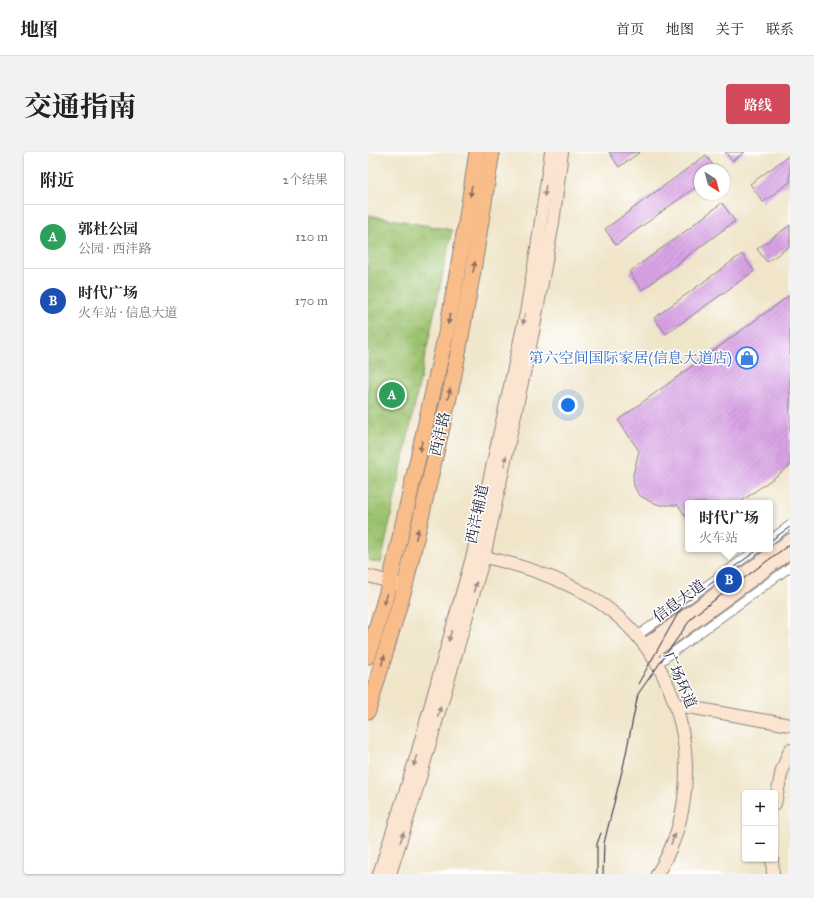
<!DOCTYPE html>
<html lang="zh">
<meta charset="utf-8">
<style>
:root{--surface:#fff;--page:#f2f2f2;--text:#222;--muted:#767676;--line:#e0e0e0;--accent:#d1495b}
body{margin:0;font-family:"IM FELL Great Primer","Noto Serif SC",serif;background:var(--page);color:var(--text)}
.controls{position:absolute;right:12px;bottom:12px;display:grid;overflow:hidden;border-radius:4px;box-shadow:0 1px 3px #0004}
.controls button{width:36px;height:36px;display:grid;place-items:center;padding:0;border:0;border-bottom:1px solid var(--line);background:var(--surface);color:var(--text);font:20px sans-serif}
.compass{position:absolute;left:326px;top:12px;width:36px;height:36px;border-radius:50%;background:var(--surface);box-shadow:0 1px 3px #0004;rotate:144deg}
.you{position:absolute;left:200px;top:253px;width:14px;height:14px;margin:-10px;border:3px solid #fff;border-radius:50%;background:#1a73e8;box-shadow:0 0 0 6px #1a73e833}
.badge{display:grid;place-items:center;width:26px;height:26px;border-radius:50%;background:var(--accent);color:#fff;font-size:13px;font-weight:700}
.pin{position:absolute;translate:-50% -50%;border:2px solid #fff;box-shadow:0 1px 4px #0006}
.popup{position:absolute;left:317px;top:348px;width:88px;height:52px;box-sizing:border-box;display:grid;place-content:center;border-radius:4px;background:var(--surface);filter:drop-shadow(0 1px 3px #0005);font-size:13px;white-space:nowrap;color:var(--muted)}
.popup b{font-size:15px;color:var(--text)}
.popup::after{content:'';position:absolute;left:50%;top:100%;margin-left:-8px;border:8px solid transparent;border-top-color:var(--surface)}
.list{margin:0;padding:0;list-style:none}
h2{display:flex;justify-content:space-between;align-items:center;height:52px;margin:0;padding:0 16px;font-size:17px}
h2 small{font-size:13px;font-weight:400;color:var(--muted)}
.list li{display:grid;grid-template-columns:26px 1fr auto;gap:12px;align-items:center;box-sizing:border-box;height:64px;padding:0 16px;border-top:1px solid var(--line)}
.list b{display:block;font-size:15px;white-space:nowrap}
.list p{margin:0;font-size:13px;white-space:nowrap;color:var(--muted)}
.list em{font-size:13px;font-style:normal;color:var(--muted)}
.map{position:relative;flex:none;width:422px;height:722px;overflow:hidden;border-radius:4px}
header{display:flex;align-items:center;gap:24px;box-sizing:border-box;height:56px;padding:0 20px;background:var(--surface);border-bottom:1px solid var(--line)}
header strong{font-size:19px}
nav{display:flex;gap:22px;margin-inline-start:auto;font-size:14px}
.intro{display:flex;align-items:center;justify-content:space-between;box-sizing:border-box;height:96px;padding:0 24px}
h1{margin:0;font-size:28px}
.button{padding:10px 18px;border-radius:4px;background:var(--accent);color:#fff;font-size:14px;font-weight:700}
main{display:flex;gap:24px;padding:0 24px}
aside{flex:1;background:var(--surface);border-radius:4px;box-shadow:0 1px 3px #0004}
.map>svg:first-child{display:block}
.park{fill:url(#park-crowns);stroke:#5e7254}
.building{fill:url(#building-hatch)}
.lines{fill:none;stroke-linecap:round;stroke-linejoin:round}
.street-casing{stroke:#898482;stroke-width:10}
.secondary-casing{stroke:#898482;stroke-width:14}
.highway-casing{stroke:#898482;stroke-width:17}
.street{stroke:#fff;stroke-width:8}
.secondary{stroke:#fce5d0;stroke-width:12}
.highway{stroke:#f8bd89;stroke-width:15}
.tram{stroke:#22223b;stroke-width:1}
.oneway{fill:#8d7062}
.oneway2{fill:#9a8d8d}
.labels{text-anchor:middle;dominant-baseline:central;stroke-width:3;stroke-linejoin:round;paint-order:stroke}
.shop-label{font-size:15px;fill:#366cbe;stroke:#fff;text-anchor:end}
.street-label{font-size:15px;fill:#22223b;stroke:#fff}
</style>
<header>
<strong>地图</strong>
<nav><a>首页</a><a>地图</a><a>关于</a><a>联系</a></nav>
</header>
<div class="intro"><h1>交通指南</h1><a class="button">路线</a></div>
<main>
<aside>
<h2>附近<small>2个结果</small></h2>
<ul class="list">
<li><span class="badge" style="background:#2e9e5b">A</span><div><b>郭杜公园</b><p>公园 · 西沣路</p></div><em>120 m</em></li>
<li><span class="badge" style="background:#1a4fb4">B</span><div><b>时代广场</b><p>火车站 · 信息大道</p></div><em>170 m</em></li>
</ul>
</aside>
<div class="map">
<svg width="422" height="722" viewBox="0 0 422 722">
<defs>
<pattern id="park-crowns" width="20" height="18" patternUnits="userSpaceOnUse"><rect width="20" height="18" fill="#9bc26e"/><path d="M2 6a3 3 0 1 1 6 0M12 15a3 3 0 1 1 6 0" fill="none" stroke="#85a660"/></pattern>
<pattern id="building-hatch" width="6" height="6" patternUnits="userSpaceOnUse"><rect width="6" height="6" fill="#d8a3e5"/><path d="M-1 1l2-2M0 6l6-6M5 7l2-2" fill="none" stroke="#b98cc5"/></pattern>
</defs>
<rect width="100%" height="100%" fill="#fff"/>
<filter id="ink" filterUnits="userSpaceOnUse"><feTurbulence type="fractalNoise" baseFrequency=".025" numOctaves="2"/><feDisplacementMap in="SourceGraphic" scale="8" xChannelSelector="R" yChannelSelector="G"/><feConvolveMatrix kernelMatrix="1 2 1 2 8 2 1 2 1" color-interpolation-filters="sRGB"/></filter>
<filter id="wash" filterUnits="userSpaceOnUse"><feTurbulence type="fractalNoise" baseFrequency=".012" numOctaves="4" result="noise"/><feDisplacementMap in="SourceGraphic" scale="16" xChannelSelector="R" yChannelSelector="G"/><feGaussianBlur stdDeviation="0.9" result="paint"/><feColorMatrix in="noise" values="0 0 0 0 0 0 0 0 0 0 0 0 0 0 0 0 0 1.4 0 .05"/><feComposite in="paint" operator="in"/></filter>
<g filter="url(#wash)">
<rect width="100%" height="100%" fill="#f0e5c9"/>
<!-- park -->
<polygon class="park" points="0,63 84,78 13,411 0,408"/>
<g id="blocks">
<!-- building -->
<g class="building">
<polygon points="241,0 272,0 251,15"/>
<polygon points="357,0 377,0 364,9"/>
<polygon points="338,3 348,18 332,18 332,32 248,93 237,77"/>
<polygon points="422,3 422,30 395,50 382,32"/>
<polygon points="354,51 367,69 274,138 261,120 326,73 326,72"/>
<polygon points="422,73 422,94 399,110 389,97"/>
<polygon points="374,102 386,119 298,182 286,166"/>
<polygon points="422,143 422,314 371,351 320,351 320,368 310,353 292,353 281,349 271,343 266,334 265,323 271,299 250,268"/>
</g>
</g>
</g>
<g filter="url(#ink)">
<use href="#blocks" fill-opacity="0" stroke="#898482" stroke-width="1"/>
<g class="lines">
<!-- street casing -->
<g class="street-casing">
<g id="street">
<polyline points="402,388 422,373"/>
<polyline points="269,484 389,397"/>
<polyline points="289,512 422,415"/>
</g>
</g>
<!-- secondary casing -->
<g class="secondary-casing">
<g id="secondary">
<path d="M108 403C150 412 193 425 229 449 317 505 345 634 289 722"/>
<polyline points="0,424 30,432"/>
<polyline points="277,493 422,388"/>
<polyline points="283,502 422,400"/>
<polyline points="309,553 422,573"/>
<polyline points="407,652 414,618 422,598"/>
<polyline points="404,707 405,722"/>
<polyline points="11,722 47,609 105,402 158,161 169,96 183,0"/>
<polyline points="22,722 47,643 116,405 165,180 185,71 194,0"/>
</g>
</g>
<!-- highway casing -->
<g class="highway-casing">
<g id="highway">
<polyline points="0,504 22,430 80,173 98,71 109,0"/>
<polyline points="0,559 37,434 85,228 105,119 124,0"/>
</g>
</g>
<!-- street -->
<use href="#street" class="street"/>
<!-- secondary -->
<use href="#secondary" class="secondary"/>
<!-- highway -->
<use href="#highway" class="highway"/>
<!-- tram -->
<g class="tram">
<polyline points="402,389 422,375"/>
<polyline points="270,532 316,451 391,397"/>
<polyline points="229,722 229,692 233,681"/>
<polyline points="235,722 236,691 256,611 270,542 325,464 422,392"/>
</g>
</g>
<!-- one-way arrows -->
<defs><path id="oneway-solid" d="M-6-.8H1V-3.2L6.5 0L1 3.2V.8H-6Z"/></defs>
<g class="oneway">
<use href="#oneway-solid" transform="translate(103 39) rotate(98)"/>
<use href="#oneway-solid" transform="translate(106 115) rotate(-80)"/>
<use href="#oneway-solid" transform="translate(81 167) rotate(100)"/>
<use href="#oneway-solid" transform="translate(81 242) rotate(-77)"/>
<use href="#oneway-solid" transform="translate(53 294) rotate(103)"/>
<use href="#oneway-solid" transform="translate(49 382) rotate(-77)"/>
<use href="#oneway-solid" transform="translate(17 447) rotate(106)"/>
<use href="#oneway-solid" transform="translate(15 508) rotate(-74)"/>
</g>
<g class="oneway2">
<use href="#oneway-solid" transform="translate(177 39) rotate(98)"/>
<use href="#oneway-solid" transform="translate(156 167) rotate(102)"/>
<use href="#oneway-solid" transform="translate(137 309) rotate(-78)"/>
<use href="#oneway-solid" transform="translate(107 435) rotate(-74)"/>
<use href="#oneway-solid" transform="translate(82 484) rotate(106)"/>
<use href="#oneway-solid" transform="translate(71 560) rotate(-74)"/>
<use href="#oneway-solid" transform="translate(47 609) rotate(107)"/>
<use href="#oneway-solid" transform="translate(34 685) rotate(-72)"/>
<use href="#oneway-solid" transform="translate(305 687) rotate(-70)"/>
</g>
</g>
<!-- icons -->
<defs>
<g id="shop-ring" transform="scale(1.15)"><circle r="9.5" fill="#fff" stroke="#3f7fe0" stroke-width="1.5"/><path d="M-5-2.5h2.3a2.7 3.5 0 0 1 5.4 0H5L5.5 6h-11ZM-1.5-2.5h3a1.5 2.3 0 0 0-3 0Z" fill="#3f7fe0"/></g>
</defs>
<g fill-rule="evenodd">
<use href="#shop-ring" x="379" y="206"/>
</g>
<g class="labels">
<!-- shop labels -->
<g class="shop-label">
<text x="364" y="206">第六空间国际家居(信息大道店)</text>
</g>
<!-- street labels -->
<g class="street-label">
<text transform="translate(72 282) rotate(-77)">西沣路</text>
<text transform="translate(109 362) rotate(-78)">西沣辅道</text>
<text transform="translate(311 449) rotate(-36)">信息大道</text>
<text transform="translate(312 528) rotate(66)">广场环道</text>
</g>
</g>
</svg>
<div class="controls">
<button>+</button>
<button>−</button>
</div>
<svg class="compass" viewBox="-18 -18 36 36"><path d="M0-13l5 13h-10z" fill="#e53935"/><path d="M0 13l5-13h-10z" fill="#767676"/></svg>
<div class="you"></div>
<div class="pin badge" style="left:24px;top:243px;background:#2e9e5b">A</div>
<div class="pin badge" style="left:361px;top:428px;background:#1a4fb4">B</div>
<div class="popup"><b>时代广场</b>火车站</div>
</div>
</main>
